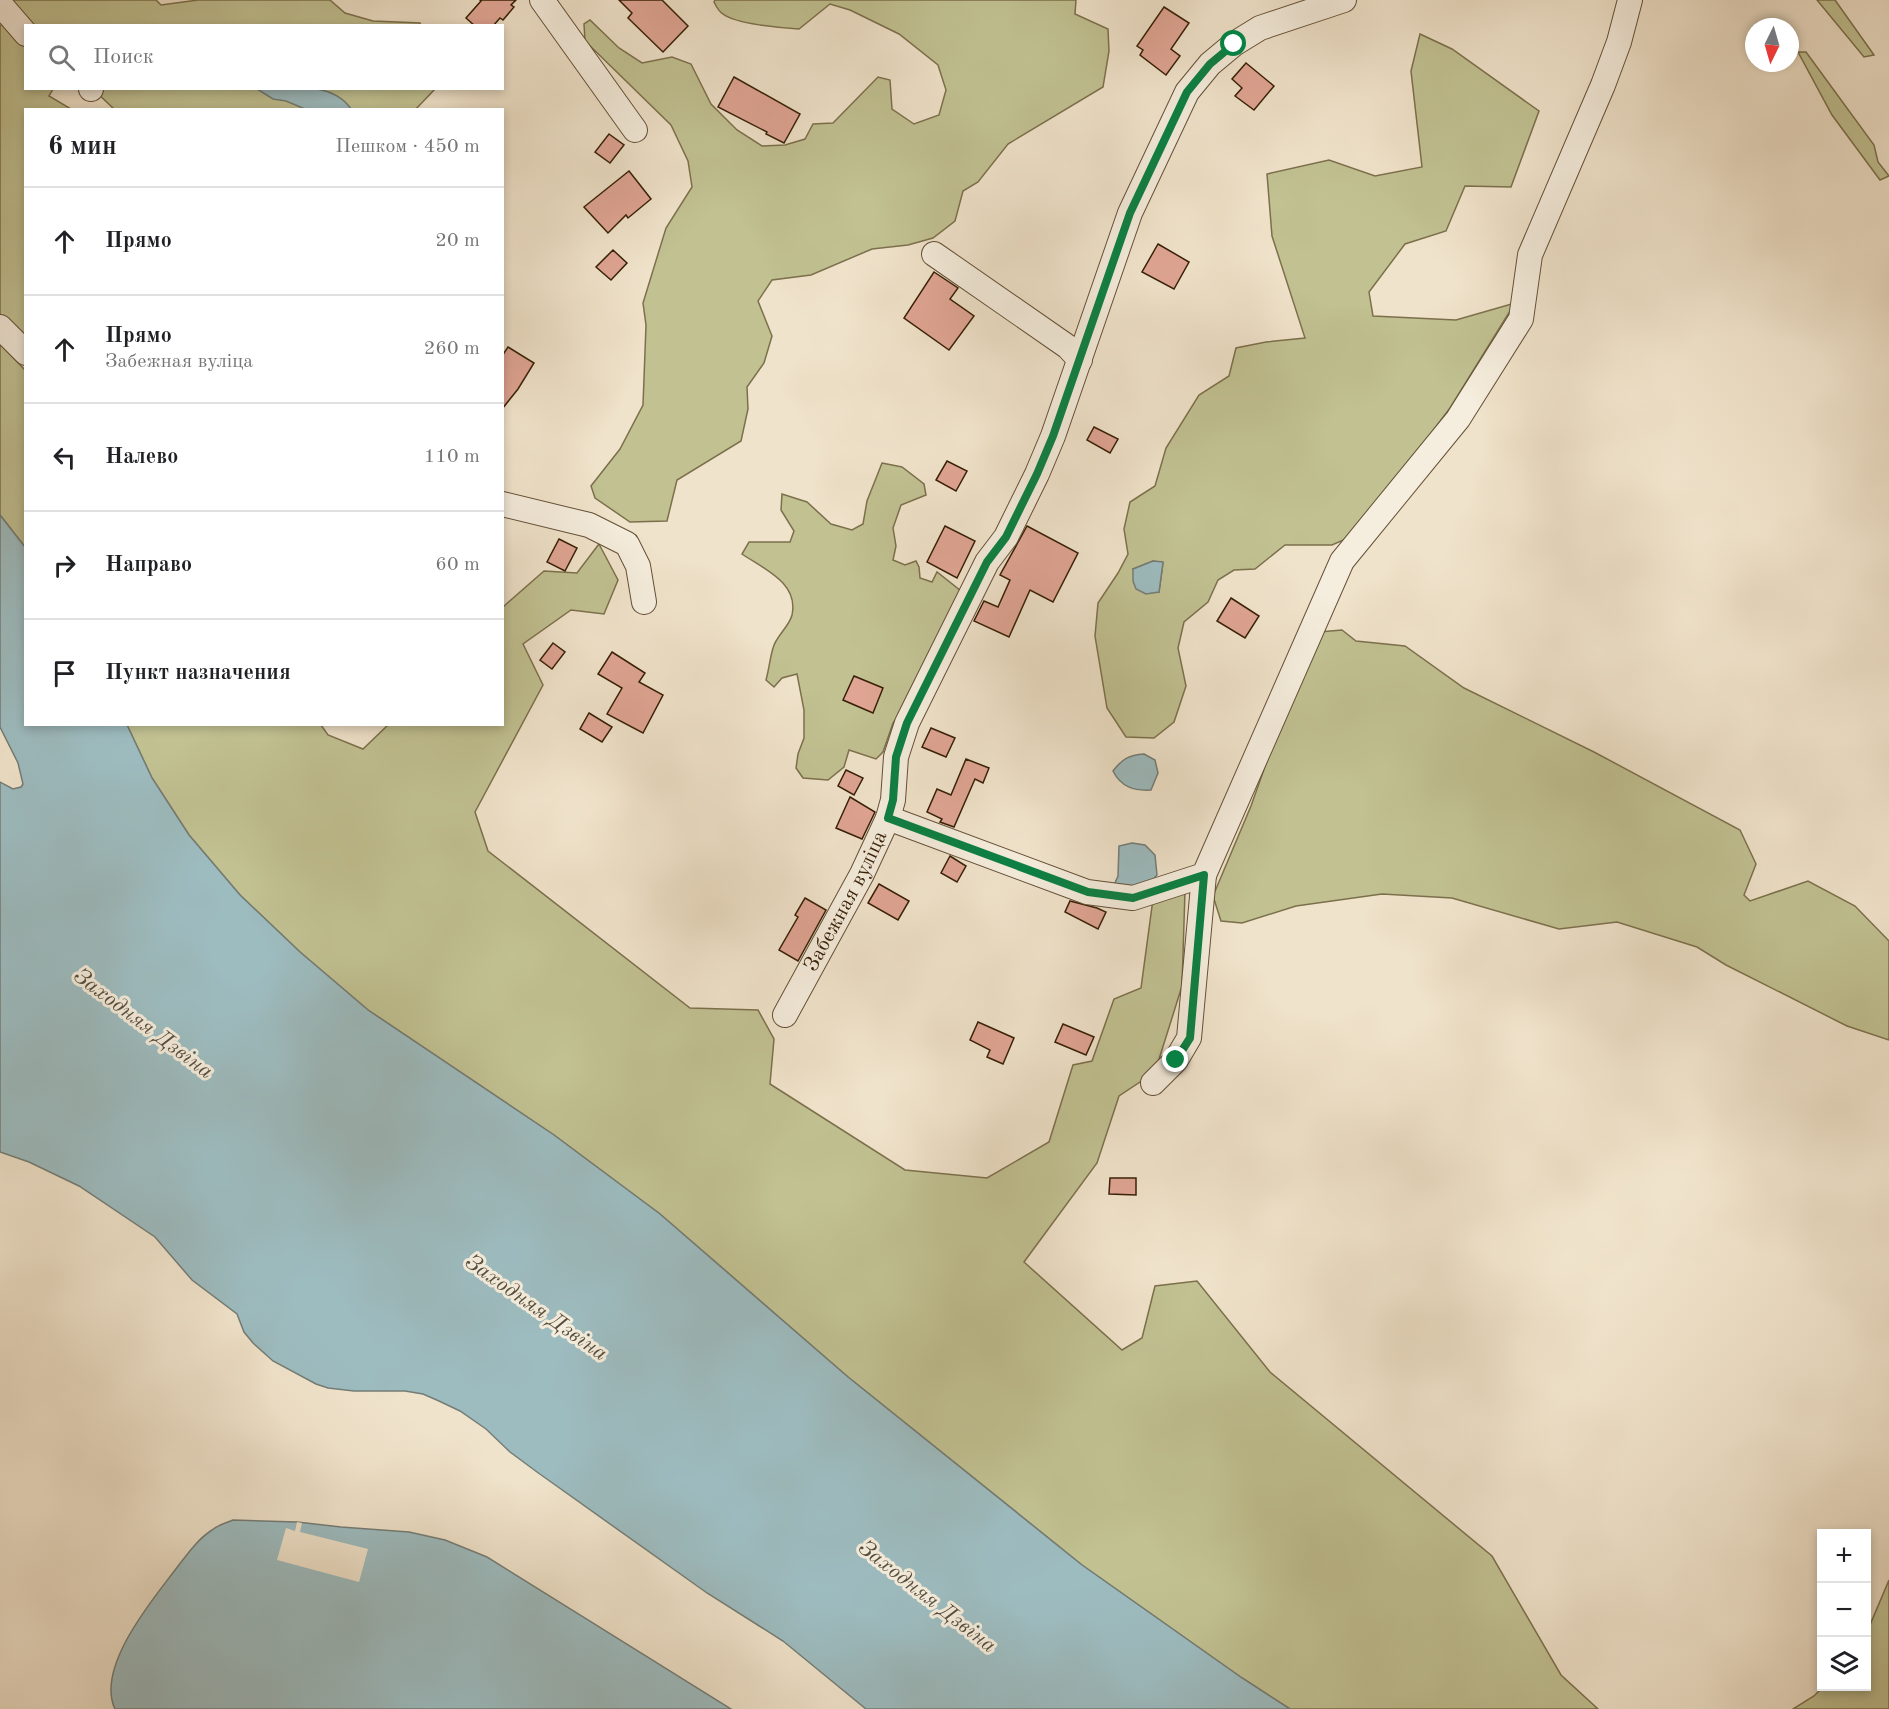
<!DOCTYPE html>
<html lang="ru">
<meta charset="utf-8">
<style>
:root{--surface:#fff;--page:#f6f6f6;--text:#202124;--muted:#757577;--line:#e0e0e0}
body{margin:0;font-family:"Old Standard TT",serif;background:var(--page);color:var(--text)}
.controls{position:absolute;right:18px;bottom:18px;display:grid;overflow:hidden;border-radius:0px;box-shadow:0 3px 9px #0003}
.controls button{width:54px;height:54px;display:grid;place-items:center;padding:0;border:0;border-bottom:2px solid var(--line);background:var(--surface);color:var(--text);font:30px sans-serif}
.compass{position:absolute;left:1745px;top:18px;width:54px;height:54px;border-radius:50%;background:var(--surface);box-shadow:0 3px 9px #0003;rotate:185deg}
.stop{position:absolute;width:18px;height:18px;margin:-14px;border:4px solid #0b8043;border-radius:50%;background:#fff}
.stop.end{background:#0b8043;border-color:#fff;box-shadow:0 2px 6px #0008}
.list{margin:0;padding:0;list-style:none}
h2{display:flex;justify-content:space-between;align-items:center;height:78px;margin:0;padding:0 24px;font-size:26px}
h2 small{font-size:20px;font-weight:400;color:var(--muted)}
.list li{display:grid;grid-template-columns:39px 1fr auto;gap:18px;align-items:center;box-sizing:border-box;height:108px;padding:0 24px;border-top:2px solid var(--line)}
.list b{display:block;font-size:22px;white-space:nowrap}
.list p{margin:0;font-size:20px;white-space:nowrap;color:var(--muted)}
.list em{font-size:20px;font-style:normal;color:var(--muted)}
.icon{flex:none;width:33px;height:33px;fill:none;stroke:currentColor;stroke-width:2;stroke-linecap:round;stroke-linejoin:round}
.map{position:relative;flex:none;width:1889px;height:1709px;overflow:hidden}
.search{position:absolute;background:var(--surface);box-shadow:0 3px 9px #0003;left:24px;top:24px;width:480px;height:66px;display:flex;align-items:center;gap:15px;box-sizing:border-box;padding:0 21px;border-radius:0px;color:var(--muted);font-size:22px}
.panel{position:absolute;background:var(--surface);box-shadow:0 3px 9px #0003;left:24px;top:108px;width:480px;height:618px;border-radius:0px}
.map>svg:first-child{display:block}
.green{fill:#c1c192;stroke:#7c704c;stroke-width:1.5;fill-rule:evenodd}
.water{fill:#9dbcc0;stroke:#747d76;stroke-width:1.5}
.pier{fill:#f0e3cb}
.building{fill:#e0a594;stroke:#361f06;stroke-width:1.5}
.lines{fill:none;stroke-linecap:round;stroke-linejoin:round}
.minor-casing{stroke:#645037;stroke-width:26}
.minor{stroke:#f5eddd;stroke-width:24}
.route{stroke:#0b8043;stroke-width:8}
.labels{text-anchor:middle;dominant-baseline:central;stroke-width:6;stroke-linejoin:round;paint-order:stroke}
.street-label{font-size:21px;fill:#361f06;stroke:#f5eddd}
.water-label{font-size:22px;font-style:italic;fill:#554e3e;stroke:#f5eddd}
</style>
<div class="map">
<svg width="1889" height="1709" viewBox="0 0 1889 1709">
<rect width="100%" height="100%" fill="#f0e3cb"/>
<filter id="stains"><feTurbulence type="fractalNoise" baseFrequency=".00333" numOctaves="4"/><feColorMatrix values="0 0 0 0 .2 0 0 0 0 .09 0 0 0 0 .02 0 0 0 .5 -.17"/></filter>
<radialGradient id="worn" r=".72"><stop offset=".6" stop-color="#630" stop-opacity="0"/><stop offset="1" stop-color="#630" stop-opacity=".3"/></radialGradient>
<!-- green -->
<g class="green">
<polygon points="8,0 156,0 161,5 198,0 330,0 345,13 373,21 420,23 421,25 29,25"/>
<path d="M715 0H1076L1075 14 1108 29 1109 51 1103 87 1008 144 978 182 963 191 955 221 933 238 908 245 872 249 811 275 772 280 758 301 772 336 764 363 747 387 748 409 741 441 677 480 667 521 630 522 595 498 591 486 620 449 643 405 646 325 643 303 666 228 692 187 688 161 671 125 585 41 584 24 590 20 619 48 642 63 672 57 691 64 711 104 737 130 762 146 785 145 805 139 813 124 833 123 878 77 890 80 892 109 914 124 939 115 946 90 938 65 899 34 850 10 830 4 799 29C781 28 736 24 723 14 719 12 716 6 714 2Z"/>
<polygon points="1817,0 1835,0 1874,55 1864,57"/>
<polygon points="2,24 25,45 26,88 53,89 49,96 71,109 26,110 25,340 0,315 0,26"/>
<path d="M1420 34 1452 49 1539 111 1511 187 1465 186 1446 231 1405 244 1369 292 1373 316 1456 320 1515 303 1450 408 1355 535 1332 545H1285L1255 569 1234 570 1218 580 1208 602 1184 622 1178 648 1186 686 1174 722 1154 738 1126 737 1107 708 1095 636 1098 603 1118 573 1128 554 1124 529 1130 502 1155 486 1166 448 1199 395 1229 376 1236 348 1266 342 1305 338 1272 236 1267 174 1329 160 1375 176 1422 167 1411 71ZM1153 561 1163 563 1159 592 1133 569Z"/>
<polygon points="1798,52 1806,52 1874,145 1878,162 1889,176 1880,180 1832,115"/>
<polygon points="93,89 435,89 415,110 114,109"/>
<polygon points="0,344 25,370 25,547 0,515"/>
<path d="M882 463 902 467 924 484 926 495 901 505 893 528 896 546 893 560 905 565 916 561 919 567 920 578 932 582 937 572 961 591 918 687 893 723 883 752 876 759 849 750 844 767 828 780 803 778 796 768 798 754 804 738V710L797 674 782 678 774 687 766 680C769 669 770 658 773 648 776 636 789 627 792 615 799 583 764 569 742 554L749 542H790L794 531 781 510 782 494 807 502 831 524 852 530 863 524 867 501Z"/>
<polygon points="599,544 618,580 604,614 571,610 523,644 543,685 475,812 488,851 690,1008 758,1010 774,1039 770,1084 905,1170 987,1178 1049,1142 1073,1065 1092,1061 1114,999 1141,988 1153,899 1185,891 1182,986 1155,1072 1119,1096 1097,1163 1024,1262 1122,1350 1142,1338 1155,1286 1197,1281 1270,1372 1492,1556 1561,1675 1598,1709 1290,1709 1242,1678 1082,1565 848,1377 660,1214 554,1135 368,1010 300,952 240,895 189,835 152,778 127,725 321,725 328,735 363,749 388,725 502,724 503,607 544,571 577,573"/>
<polygon points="1342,630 1356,641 1405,646 1464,688 1594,752 1740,830 1756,864 1744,895 1750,901 1808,881 1855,906 1889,941 1889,1040 1847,1026 1726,965 1697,947 1617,922 1559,929 1452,898 1382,894 1296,906 1242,923 1221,921 1213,896 1251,806 1296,679 1319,632"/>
<polygon points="1889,1580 1889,1709 1793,1709 1814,1696 1823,1687 1866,1686 1867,1632"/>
</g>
<!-- water -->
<g class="water">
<path d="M257 89C287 88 332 80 351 109H305L286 101 273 99Z"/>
<polygon points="0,515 25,547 26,724 127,725 152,778 189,835 240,895 300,952 368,1010 554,1135 660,1214 848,1377 1082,1565 1242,1678 1290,1709 866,1709 783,1641 707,1593 537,1472 510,1452 486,1429 460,1411 439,1401 423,1394 405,1391 354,1391 328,1388 316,1384 273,1361 253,1343 244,1332 237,1314 192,1280 155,1237 79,1186 29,1162 0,1152 0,782 13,789 21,787 23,784 18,763 0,727"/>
<polygon points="1153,561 1163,562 1159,592 1146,594 1136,589 1133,581 1133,569"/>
<path d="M1144 754 1155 760 1158 773 1151 790C1134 791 1121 787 1113 771 1122 759 1129 755 1144 754Z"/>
<polygon points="1132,843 1145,845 1155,855 1157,875 1146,887 1114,885 1118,876 1119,846"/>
<path d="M233 1520 297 1522 341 1527 409 1532 445 1540 487 1557 731 1709H115C96 1669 149 1604 172 1574 184 1559 195 1541 212 1530 218 1525 226 1523 233 1520Z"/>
</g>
<!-- pier -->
<polygon class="pier" points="297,1522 302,1523 300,1532 368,1549 359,1582 277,1560 286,1528 295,1531"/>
<!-- building -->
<g class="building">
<polygon points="480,0 516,0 511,5 514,7 503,20 500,18 493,26 475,26 466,18 481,1"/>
<polygon points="619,0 662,0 688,26 663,52 628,18 632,13"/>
<polygon points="1164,7 1189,23 1171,49 1180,56 1166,75 1140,55 1143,50 1137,46"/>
<polygon points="1246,63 1274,86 1254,110 1235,96 1242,88 1232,79"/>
<polygon points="734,77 800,114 784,143 766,134 767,132 718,107"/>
<polygon points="609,134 624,145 610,163 595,152"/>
<polygon points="629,171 651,199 628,218 626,215 608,233 584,207"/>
<polygon points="1158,244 1189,262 1174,289 1142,272"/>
<polygon points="613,250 627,263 611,280 596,267"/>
<polygon points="934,272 958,288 950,299 974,316 949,350 904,318"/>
<polygon points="508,347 534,363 518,389 502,409 502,356"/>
<polygon points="1094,427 1118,439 1110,453 1087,440"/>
<polygon points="947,461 967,471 956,491 936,480"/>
<polygon points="945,526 975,541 957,578 927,562"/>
<polygon points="1027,526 1078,553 1053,602 1030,590 1009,637 974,621 984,601 998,607 1010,580 1000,575"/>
<polygon points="559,539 577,548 565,571 547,562"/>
<polygon points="1231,598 1259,616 1245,638 1217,621"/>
<polygon points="553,643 565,652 552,669 540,660"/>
<polygon points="612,652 645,673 639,682 663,695 643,733 607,714 622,688 598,674"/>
<polygon points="854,676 883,688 873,713 843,700"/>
<polygon points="589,713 612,727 602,742 580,729"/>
<polygon points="931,728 955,738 946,757 922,747"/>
<polygon points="966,759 989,768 983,783 975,779 954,827 940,822 942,819 927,812 937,789 951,795"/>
<polygon points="846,770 863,778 854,795 838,786"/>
<polygon points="850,797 875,812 862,839 836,828"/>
<polygon points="950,856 966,866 957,882 941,873"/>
<polygon points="879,884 909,901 898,920 868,903"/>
<polygon points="805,898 826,910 798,961 779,950 798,917 795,915"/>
<polygon points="1070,901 1097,908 1106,912 1098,929 1065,912"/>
<polygon points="978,1022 1014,1038 1003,1064 987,1057 990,1050 970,1040"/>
<polygon points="1063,1024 1094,1037 1086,1055 1055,1042"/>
<polygon points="1110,1178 1136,1178 1136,1195 1109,1194"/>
</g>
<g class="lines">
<!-- minor casing -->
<g class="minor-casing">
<g id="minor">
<polyline points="542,0 635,130"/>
<polyline points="0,4 26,34"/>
<polyline points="91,88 91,89"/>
<polyline points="934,254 1068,347 1080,360"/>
<polyline points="0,327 26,353"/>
<polyline points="502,504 589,525 627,544 638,566 644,602"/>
<polyline points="888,818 1087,892 1133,898 1204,875 1342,561 1458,419 1521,319 1530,255 1603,85 1619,42 1630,0"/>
<path id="s1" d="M785 1015 862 874 888 818 893 800 896 757 907 723 987 562 1006 537 1037 474 1053 436 1130 213 1187 92 1210 64 1234 44 1260 28 1344 0"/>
<polyline points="1153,1083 1176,1060 1189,1038 1204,875"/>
</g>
</g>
<!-- minor -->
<use href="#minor" class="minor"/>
</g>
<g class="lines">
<!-- route -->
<polyline class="route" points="1176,1060 1190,1038 1204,875 1133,898 1088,892 888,818 893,800 896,757 907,723 987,562 1006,537 1037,474 1053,436 1130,213 1187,92 1210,64 1234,44"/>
</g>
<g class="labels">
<!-- street labels -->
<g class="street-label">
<text stroke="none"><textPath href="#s1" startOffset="129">Забежная вуліца</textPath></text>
</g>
<!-- water labels -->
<g class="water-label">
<text transform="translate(143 1024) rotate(37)">Заходняя Дзвіна</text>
<text transform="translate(536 1308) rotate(35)">Заходняя Дзвіна</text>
<text transform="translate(927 1597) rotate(38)">Заходняя Дзвіна</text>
</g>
</g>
<rect width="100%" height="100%" filter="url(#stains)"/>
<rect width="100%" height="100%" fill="url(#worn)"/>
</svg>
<div class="controls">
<button>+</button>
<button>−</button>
<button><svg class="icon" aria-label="layers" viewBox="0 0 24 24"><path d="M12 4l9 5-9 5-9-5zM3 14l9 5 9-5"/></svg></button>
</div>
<svg class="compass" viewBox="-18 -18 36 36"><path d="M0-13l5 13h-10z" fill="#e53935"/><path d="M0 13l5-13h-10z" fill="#757577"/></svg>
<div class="stop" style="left:1234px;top:44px"></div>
<div class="stop end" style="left:1176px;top:1060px"></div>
<div class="search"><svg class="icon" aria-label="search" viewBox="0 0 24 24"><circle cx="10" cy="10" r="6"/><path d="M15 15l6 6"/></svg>Поиск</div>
<section class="panel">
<h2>6 мин<small>Пешком · 450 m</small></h2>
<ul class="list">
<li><svg class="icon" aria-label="ahead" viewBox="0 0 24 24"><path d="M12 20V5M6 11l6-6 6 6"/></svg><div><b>Прямо</b></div><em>20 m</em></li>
<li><svg class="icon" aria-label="ahead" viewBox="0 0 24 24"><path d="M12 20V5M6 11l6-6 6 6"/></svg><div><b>Прямо</b><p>Забежная вуліца</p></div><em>260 m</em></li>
<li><svg class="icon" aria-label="left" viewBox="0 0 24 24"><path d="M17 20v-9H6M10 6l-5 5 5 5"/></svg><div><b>Налево</b></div><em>110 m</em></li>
<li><svg class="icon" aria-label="right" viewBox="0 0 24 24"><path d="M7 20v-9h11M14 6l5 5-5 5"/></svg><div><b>Направо</b></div><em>60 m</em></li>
<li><svg class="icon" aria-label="arrive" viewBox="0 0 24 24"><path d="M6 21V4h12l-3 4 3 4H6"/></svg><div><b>Пункт назначения</b></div></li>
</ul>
</section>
</div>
